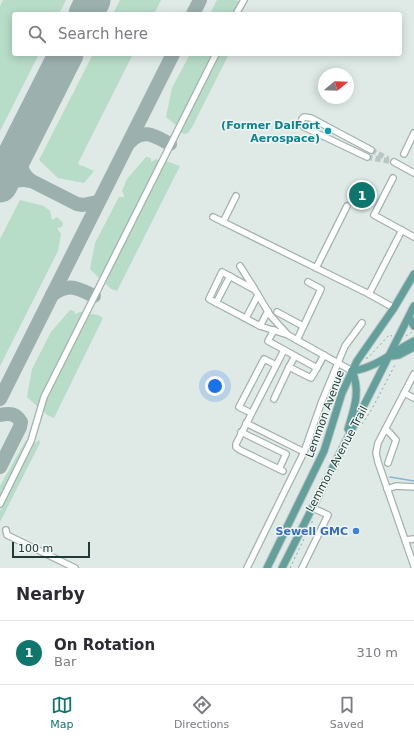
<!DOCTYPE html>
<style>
:root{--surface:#fff;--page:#f7f7f7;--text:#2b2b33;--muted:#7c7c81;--line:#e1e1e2;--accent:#0f766e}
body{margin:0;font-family:"DejaVu Sans",sans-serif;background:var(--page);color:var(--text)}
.compass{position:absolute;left:318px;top:68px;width:36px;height:36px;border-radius:50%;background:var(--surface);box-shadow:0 2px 10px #0003;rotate:71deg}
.scale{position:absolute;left:12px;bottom:10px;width:78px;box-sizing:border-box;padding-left:4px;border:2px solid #203a38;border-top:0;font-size:11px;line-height:14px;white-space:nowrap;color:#203a38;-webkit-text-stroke:3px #eff7f4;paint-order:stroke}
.you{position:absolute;left:215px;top:386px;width:14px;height:14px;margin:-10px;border:3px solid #fff;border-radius:50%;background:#1a73e8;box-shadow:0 0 0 6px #1a73e833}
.badge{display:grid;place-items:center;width:26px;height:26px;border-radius:50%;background:var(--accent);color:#fff;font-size:13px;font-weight:700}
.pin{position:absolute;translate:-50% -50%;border:2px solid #fff;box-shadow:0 1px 4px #0006}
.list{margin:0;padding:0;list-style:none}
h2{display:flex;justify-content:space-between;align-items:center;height:52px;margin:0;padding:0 16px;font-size:17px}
h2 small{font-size:13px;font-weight:400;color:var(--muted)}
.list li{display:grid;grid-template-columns:26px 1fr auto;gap:12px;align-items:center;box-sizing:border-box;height:64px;padding:0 16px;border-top:1px solid var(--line)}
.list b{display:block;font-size:15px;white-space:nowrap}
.list p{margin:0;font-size:13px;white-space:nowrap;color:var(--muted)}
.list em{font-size:13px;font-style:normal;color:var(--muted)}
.icon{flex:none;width:22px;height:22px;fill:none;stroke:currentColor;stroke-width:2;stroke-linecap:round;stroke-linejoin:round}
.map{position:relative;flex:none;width:414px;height:568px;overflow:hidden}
.search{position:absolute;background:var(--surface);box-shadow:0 2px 10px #0003;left:12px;right:12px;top:12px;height:44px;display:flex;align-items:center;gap:10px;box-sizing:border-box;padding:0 14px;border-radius:4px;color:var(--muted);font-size:15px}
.sheet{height:116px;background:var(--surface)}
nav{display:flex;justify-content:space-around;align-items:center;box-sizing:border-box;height:56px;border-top:1px solid var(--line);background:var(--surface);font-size:11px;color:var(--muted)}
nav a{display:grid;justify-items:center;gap:2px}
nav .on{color:var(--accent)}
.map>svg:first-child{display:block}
.green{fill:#b7dcc8}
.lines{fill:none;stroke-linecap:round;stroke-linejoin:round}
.stream{stroke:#86b6d0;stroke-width:1.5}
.taxiway{stroke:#9cb0ae;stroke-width:14}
.runway{stroke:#9cb0ae;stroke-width:35}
.minor-tunnel{stroke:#b9c7c4;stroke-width:5.5;stroke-dasharray:5.5 3;stroke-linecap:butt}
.minor-casing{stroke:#a2b2af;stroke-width:8}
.major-casing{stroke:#bcc4c3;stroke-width:9}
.path{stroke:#7faea8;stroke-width:1;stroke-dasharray:2 3;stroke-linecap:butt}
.minor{stroke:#fff;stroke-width:5.5}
.major{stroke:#63a09c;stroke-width:7}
.culture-dot{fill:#0f9aa8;stroke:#eff7f4;stroke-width:1.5}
.shop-dot{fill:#3f7fe0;stroke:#eff7f4;stroke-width:1.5}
.labels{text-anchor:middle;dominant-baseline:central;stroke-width:3;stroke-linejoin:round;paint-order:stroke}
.culture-label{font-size:11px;font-weight:bold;fill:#0d838f;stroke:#eff7f4;text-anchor:end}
.street-label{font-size:11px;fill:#203a38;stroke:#eff7f4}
.shop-label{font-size:11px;font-weight:bold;fill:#366cbe;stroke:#eff7f4;text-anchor:end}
</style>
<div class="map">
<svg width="414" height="568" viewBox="0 0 414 568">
<rect width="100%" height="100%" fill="#dfeae7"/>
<!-- green -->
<g class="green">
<polygon points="3,0 66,0 59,14 14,14 14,54 39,54 0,131 0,6"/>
<polygon points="120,0 161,0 154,14 113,14"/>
<polygon points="217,0 234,0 239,1 233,14 210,14"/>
<polygon points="93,54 133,54 78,163 80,166 81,165 94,171 84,183 58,178 39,160"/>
<polygon points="190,54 213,54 177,126 166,117 172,88"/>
<polygon points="219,54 229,54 191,129 188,133 185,134 180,132"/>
<polygon points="146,157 151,158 151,162 156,159 159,160 100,279 90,269 95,243 119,197 124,197 124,195 122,191 127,179"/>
<polygon points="166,161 180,166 117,291 111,289 105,283"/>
<polygon points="20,200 44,206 50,211 52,220 57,217 63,223 62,227 57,228 61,234 58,251 0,366 0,239"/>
<polygon points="70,310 74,311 75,314 80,312 83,312 41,399 38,407 27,397 32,369 51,332"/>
<polygon points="89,314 98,315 103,318 54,418 47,415 43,411 48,395"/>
<polygon points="26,440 28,442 0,497 0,486"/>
<polygon points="39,440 40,443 0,522 0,511 34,444"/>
</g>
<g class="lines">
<!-- stream -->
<polyline class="stream" points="390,477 414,481"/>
<!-- taxiway -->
<g class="taxiway">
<polyline points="193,14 200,0"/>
<path d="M129 143C143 127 155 136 170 144"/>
<polyline points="0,165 77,204 83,205 97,202"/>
<path d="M30 180C7 160 28 131 39 110"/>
<path d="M0 189C9 182 19 178 30 181"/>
<path d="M52 295C69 282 77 288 94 296"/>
<polyline points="0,399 173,54"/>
<path d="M0 415C9 413 16 413 21 422L20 427 0 467"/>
</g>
<!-- runway -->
<g class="runway">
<polyline points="86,14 93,0"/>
<polyline points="0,185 66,54"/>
</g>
<!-- minor-tunnel -->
<g class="minor-tunnel">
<polyline points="371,150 388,159"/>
<polyline points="367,157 394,162"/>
</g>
<!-- minor casing -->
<g class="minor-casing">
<g id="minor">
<polyline points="236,14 244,0"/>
<polyline points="404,154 414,133"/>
<polyline points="367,157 304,127 301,124 302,119 304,117 311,118 371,150"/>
<polyline points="394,162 414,173"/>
<polyline points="393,178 374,215 414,237"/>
<polyline points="213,217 369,294"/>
<polyline points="223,222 236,196"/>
<polyline points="240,266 254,288"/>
<polyline points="316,268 347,206"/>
<polyline points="216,303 230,276"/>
<polyline points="394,308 369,294 402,230"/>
<polyline points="277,312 303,326"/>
<polyline points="246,318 258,295"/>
<polyline points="260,326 268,311"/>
<polyline points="274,330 268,341 317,368 324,355"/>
<polyline points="288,335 270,315 255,290 222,272 209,299 260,326 288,335 352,371"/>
<polyline points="297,340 321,289 308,282"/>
<polyline points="295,356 289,367 311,378 317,368"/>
<polyline points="414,374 378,443 376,453 378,462 414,566"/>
<polyline points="404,393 414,398"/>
<polyline points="274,399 289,367"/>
<polyline points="251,413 239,407 264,359 276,365"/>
<polyline points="246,423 304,452"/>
<polyline points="385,430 389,432 396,440 388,463"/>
<polyline points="241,432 286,454 279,469"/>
<polyline points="283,471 240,450 236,447 236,444 284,350"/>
<polyline points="387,489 396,486 414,487"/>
<polyline points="0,504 31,441 44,397 216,54"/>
<polyline points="6,530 7,535 75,568"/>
<polyline points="405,540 414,539"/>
<polyline points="247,568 304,452 322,401 345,346 362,323"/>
<polyline points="302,568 328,515 313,508"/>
</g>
</g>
<!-- major casing -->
<g class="major-casing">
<g id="major">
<polyline points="409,317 414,326"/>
<polyline points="392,356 399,355 414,347"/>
<path d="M352 371C376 368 394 351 414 341"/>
<path d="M348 429C354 409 361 391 352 371"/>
<polyline points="267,568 324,451 342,393 357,361 394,308 414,274"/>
<polyline points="282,568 414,306"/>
</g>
</g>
<!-- path -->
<g class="path">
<polyline points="406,336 412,332"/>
<polyline points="366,358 368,358 389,335 392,336"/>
<polyline points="362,424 372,409 396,363"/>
<polyline points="290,568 314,518"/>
</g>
<!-- minor -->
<use href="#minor" class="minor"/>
<!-- major -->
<use href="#major" class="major"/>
</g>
<!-- markers -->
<circle class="culture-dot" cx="328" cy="131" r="4"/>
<circle class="shop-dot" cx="356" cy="531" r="4"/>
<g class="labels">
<!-- culture labels -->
<g class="culture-label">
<text x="320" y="125">(Former DalFort<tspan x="320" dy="13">Aerospace)</tspan></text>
</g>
<!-- street labels -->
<g class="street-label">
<text transform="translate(325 414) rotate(-70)">Lemmon Avenue</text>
<text transform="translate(337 459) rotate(-62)">Lemmon Avenue Trail</text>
</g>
<!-- shop labels -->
<g class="shop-label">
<text x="348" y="531">Sewell GMC</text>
</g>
</g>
</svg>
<svg class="compass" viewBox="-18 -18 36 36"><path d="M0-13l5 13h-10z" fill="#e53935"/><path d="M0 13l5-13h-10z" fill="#7c7c81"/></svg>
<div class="scale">100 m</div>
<div class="you"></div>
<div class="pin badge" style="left:362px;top:195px">1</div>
<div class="search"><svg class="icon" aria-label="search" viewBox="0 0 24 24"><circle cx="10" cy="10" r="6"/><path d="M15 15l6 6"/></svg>Search here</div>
</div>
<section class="sheet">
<h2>Nearby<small></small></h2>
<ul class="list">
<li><span class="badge">1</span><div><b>On Rotation</b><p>Bar</p></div><em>310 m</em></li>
</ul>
</section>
<nav>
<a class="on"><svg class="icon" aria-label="map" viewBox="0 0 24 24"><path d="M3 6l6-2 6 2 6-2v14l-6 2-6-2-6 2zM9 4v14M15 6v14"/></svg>Map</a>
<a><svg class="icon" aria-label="directions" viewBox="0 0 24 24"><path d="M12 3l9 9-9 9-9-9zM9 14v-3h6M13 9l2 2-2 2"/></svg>Directions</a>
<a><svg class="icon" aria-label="saved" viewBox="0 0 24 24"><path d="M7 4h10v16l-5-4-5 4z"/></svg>Saved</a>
</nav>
